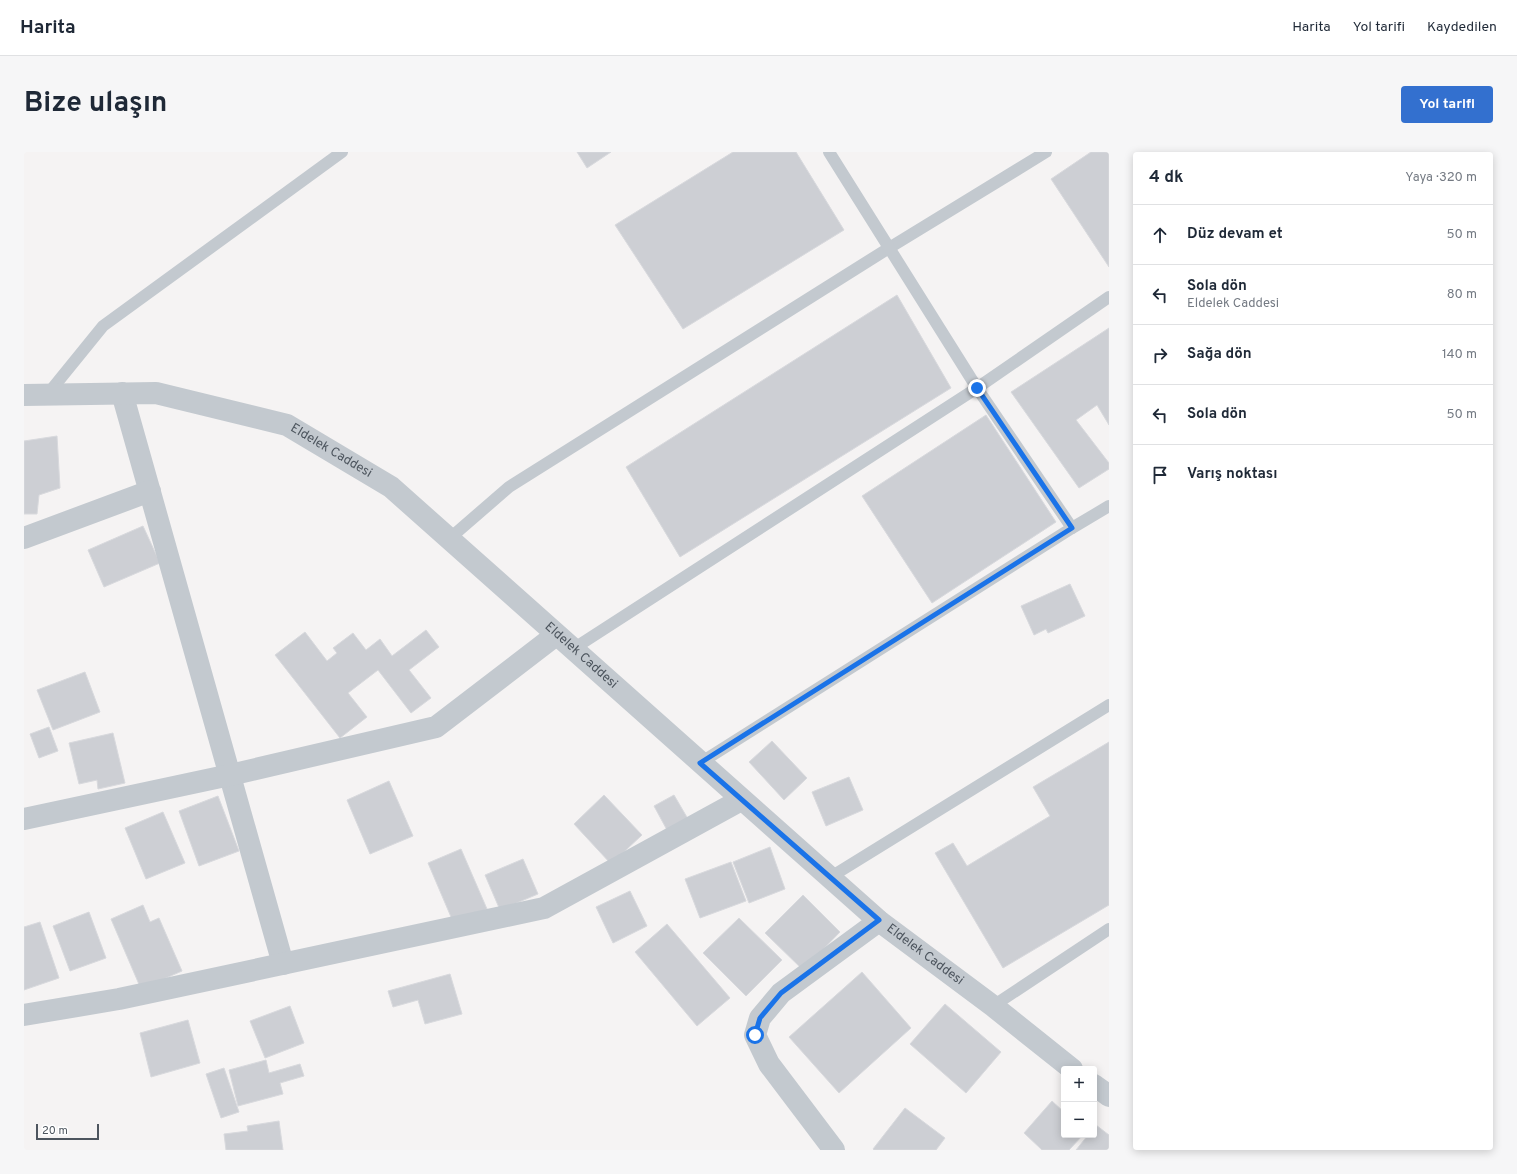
<!DOCTYPE html>
<html lang="tr">
<meta charset="utf-8">
<style>
:root{--surface:#fff;--page:#f6f6f7;--text:#1f2937;--muted:#747a83;--line:#e0e1e3;--accent:#3370cf}
body{margin:0;font-family:Overpass,sans-serif;background:var(--page);color:var(--text)}
.controls{position:absolute;right:12px;bottom:12px;display:grid;overflow:hidden;border-radius:4px;box-shadow:0 2px 10px #0003}
.controls button{width:36px;height:36px;display:grid;place-items:center;padding:0;border:0;border-bottom:1px solid var(--line);background:var(--surface);color:var(--text);font:20px sans-serif}
.scale{position:absolute;left:12px;bottom:10px;width:63px;box-sizing:border-box;padding-left:4px;border:2px solid #4d555e;border-top:0;font-size:11px;line-height:14px;white-space:nowrap;color:#4d555e;-webkit-text-stroke:3px #fff;paint-order:stroke}
.stop{position:absolute;width:12px;height:12px;margin:-9px;border:3px solid #1a73e8;border-radius:50%;background:#fff}
.stop.end{background:#1a73e8;border-color:#fff;box-shadow:0 1px 4px #0008}
.list{margin:0;padding:0;list-style:none}
h2{display:flex;justify-content:space-between;align-items:center;height:52px;margin:0;padding:0 16px;font-size:17px}
h2 small{font-size:13px;font-weight:400;color:var(--muted)}
.list li{display:grid;grid-template-columns:26px 1fr auto;gap:12px;align-items:center;box-sizing:border-box;height:60px;padding:0 16px;border-top:1px solid var(--line)}
.list b{display:block;font-size:15px;white-space:nowrap}
.list p{margin:0;font-size:13px;white-space:nowrap;color:var(--muted)}
.list em{font-size:13px;font-style:normal;color:var(--muted)}
.icon{flex:none;width:22px;height:22px;fill:none;stroke:currentColor;stroke-width:2;stroke-linecap:round;stroke-linejoin:round}
.map{position:relative;flex:none;width:1085px;height:998px;overflow:hidden;border-radius:4px}
header{display:flex;align-items:center;gap:24px;box-sizing:border-box;height:56px;padding:0 20px;background:var(--surface);border-bottom:1px solid var(--line)}
header strong{font-size:19px}
nav{display:flex;gap:22px;margin-inline-start:auto;font-size:14px}
.intro{display:flex;align-items:center;justify-content:space-between;box-sizing:border-box;height:96px;padding:0 24px}
h1{margin:0;font-size:28px}
.button{padding:10px 18px;border-radius:4px;background:var(--accent);color:#fff;font-size:14px;font-weight:700}
main{display:flex;gap:24px;padding:0 24px}
aside{flex:1;background:var(--surface);border-radius:4px;box-shadow:0 2px 10px #0003}
.map>svg:first-child{display:block}
.building{fill:#cdcfd4;stroke:#d8d9dd}
.lines{fill:none;stroke-linecap:round;stroke-linejoin:round}
.service{stroke:#c3c9cf;stroke-width:12}
.minor{stroke:#c3c9cf;stroke-width:22}
.tertiary{stroke:#c3c9cf;stroke-width:22}
.route{stroke:#1a73e8;stroke-width:5}
.labels{text-anchor:middle;dominant-baseline:central;stroke-width:3.5;stroke-linejoin:round;paint-order:stroke}
.street-label{font-size:13px;fill:#4d555e;stroke:#fff}
</style>
<header>
<strong>Harita</strong>
<nav><a>Harita</a><a>Yol tarifi</a><a>Kaydedilen</a></nav>
</header>
<div class="intro"><h1>Bize ulaşın</h1><a class="button">Yol tarifi</a></div>
<main>
<div class="map">
<svg width="1085" height="998" viewBox="0 0 1085 998">
<rect width="100%" height="100%" fill="#f5f3f3"/>
<!-- building -->
<g class="building">
<polygon points="553,0 587,0 563,16"/>
<polygon points="709,0 772,0 820,78 659,177 591,73"/>
<polygon points="1067,0 1085,0 1085,115 1027,27"/>
<polygon points="873,143 927,236 656,405 602,315"/>
<polygon points="1085,176 1085,273 1073,253 1052,268 1085,311 1085,317 1055,336 987,240"/>
<polygon points="962,263 1032,370 908,451 838,344"/>
<polygon points="33,284 36,336 15,343 13,362 0,362 0,289"/>
<polygon points="119,374 136,411 80,435 64,398"/>
<polygon points="1046,432 1061,464 1024,481 1022,477 1010,483 997,454"/>
<polygon points="402,478 415,495 385,518 407,546 387,561 354,518 324,541 343,565 316,586 251,503 281,480 303,509 313,501 309,496 329,481 342,498 356,487 368,504"/>
<polygon points="61,520 76,560 29,578 13,538"/>
<polygon points="25,575 34,599 15,606 6,582"/>
<polygon points="89,581 101,631 74,637 73,628 55,632 45,591"/>
<polygon points="748,589 783,626 760,648 725,610"/>
<polygon points="1085,590 1085,753 979,816 911,701 929,691 943,714 1026,664 1009,635"/>
<polygon points="825,625 839,658 802,674 788,640"/>
<polygon points="365,629 389,684 346,702 323,648"/>
<polygon points="580,643 618,683 587,712 550,672"/>
<polygon points="650,643 664,667 643,678 630,654"/>
<polygon points="194,644 215,699 175,714 155,659"/>
<polygon points="139,660 161,711 122,727 101,676"/>
<polygon points="746,695 761,737 725,751 709,710"/>
<polygon points="437,697 463,757 430,772 404,711"/>
<polygon points="499,707 514,742 476,758 461,723"/>
<polygon points="707,710 722,749 676,766 661,727"/>
<polygon points="606,739 623,774 589,791 572,755"/>
<polygon points="779,743 816,780 779,818 741,781"/>
<polygon points="119,753 126,770 135,766 158,819 117,837 87,767"/>
<polygon points="65,760 82,806 46,819 29,774"/>
<polygon points="715,766 758,808 722,844 679,801"/>
<polygon points="16,770 35,826 0,838 0,775"/>
<polygon points="643,772 706,846 673,874 611,800"/>
<polygon points="838,820 887,876 815,941 765,885"/>
<polygon points="426,822 438,862 401,872 394,848 369,855 364,839"/>
<polygon points="921,852 977,900 942,941 886,892"/>
<polygon points="266,854 280,891 241,906 226,869"/>
<polygon points="164,868 176,911 127,925 116,881"/>
<polygon points="242,908 245,921 276,912 280,924 256,931 259,942 214,954 205,918"/>
<polygon points="200,916 215,960 197,966 182,922"/>
<polygon points="1028,949 1040,960 1040,983 1059,983 1045,998 1018,998 1000,981"/>
<polygon points="881,956 921,986 912,998 850,998 849,997"/>
<polygon points="255,969 259,998 202,998 200,982 224,979 223,974"/>
<polygon points="1072,973 1085,983 1085,998 1052,998 1064,983 1070,983 1070,976"/>
</g>
<g class="lines">
<!-- service -->
<g class="service">
<polyline points="23,243 79,174 318,0"/>
<polyline points="1048,376 1085,354"/>
<polyline points="425,387 485,335 865,96 1022,0"/>
<polyline points="549,497 953,236 1085,145"/>
<polyline points="676,611 1048,376 953,236 805,0"/>
<polyline points="805,726 1085,553"/>
<polyline points="969,854 1085,777"/>
</g>
<!-- minor -->
<g class="minor">
<polyline points="98,241 259,812"/>
<polyline points="0,386 126,339"/>
<polyline points="0,667 206,623 412,575 532,483"/>
<polyline points="0,863 95,847 520,756 717,648"/>
<polyline points="810,998 745,912 731,883 736,866 757,841 855,769"/>
</g>
<!-- tertiary -->
<g class="tertiary">
<path id="s1" d="M0 243 132 241 263 273 367 335 855 769 969 854 1048 917"/>
<polyline points="1070,933 1085,944"/>
</g>
</g>
<g class="lines">
<!-- route -->
<polyline class="route" points="731,883 736,866 757,841 855,768 676,611 1048,376 953,236"/>
</g>
<g class="labels">
<!-- street labels -->
<g class="street-label">
<text stroke="none"><textPath href="#s1" startOffset="318">Eldelek Caddesi</textPath></text>
<text stroke="none"><textPath href="#s1" startOffset="642">Eldelek Caddesi</textPath></text>
<text stroke="none"><textPath href="#s1" startOffset="1098">Eldelek Caddesi</textPath></text>
</g>
</g>
</svg>
<div class="controls">
<button>+</button>
<button>−</button>
</div>
<div class="scale">20 m</div>
<div class="stop" style="left:731px;top:883px"></div>
<div class="stop end" style="left:953px;top:236px"></div>
</div>
<aside>
<h2>4 dk<small>Yaya · 320 m</small></h2>
<ul class="list">
<li><svg class="icon" aria-label="ahead" viewBox="0 0 24 24"><path d="M12 20V5M6 11l6-6 6 6"/></svg><div><b>Düz devam et</b></div><em>50 m</em></li>
<li><svg class="icon" aria-label="left" viewBox="0 0 24 24"><path d="M17 20v-9H6M10 6l-5 5 5 5"/></svg><div><b>Sola dön</b><p>Eldelek Caddesi</p></div><em>80 m</em></li>
<li><svg class="icon" aria-label="right" viewBox="0 0 24 24"><path d="M7 20v-9h11M14 6l5 5-5 5"/></svg><div><b>Sağa dön</b></div><em>140 m</em></li>
<li><svg class="icon" aria-label="left" viewBox="0 0 24 24"><path d="M17 20v-9H6M10 6l-5 5 5 5"/></svg><div><b>Sola dön</b></div><em>50 m</em></li>
<li><svg class="icon" aria-label="arrive" viewBox="0 0 24 24"><path d="M6 21V4h12l-3 4 3 4H6"/></svg><div><b>Varış noktası</b></div></li>
</ul>
</aside>
</main>
